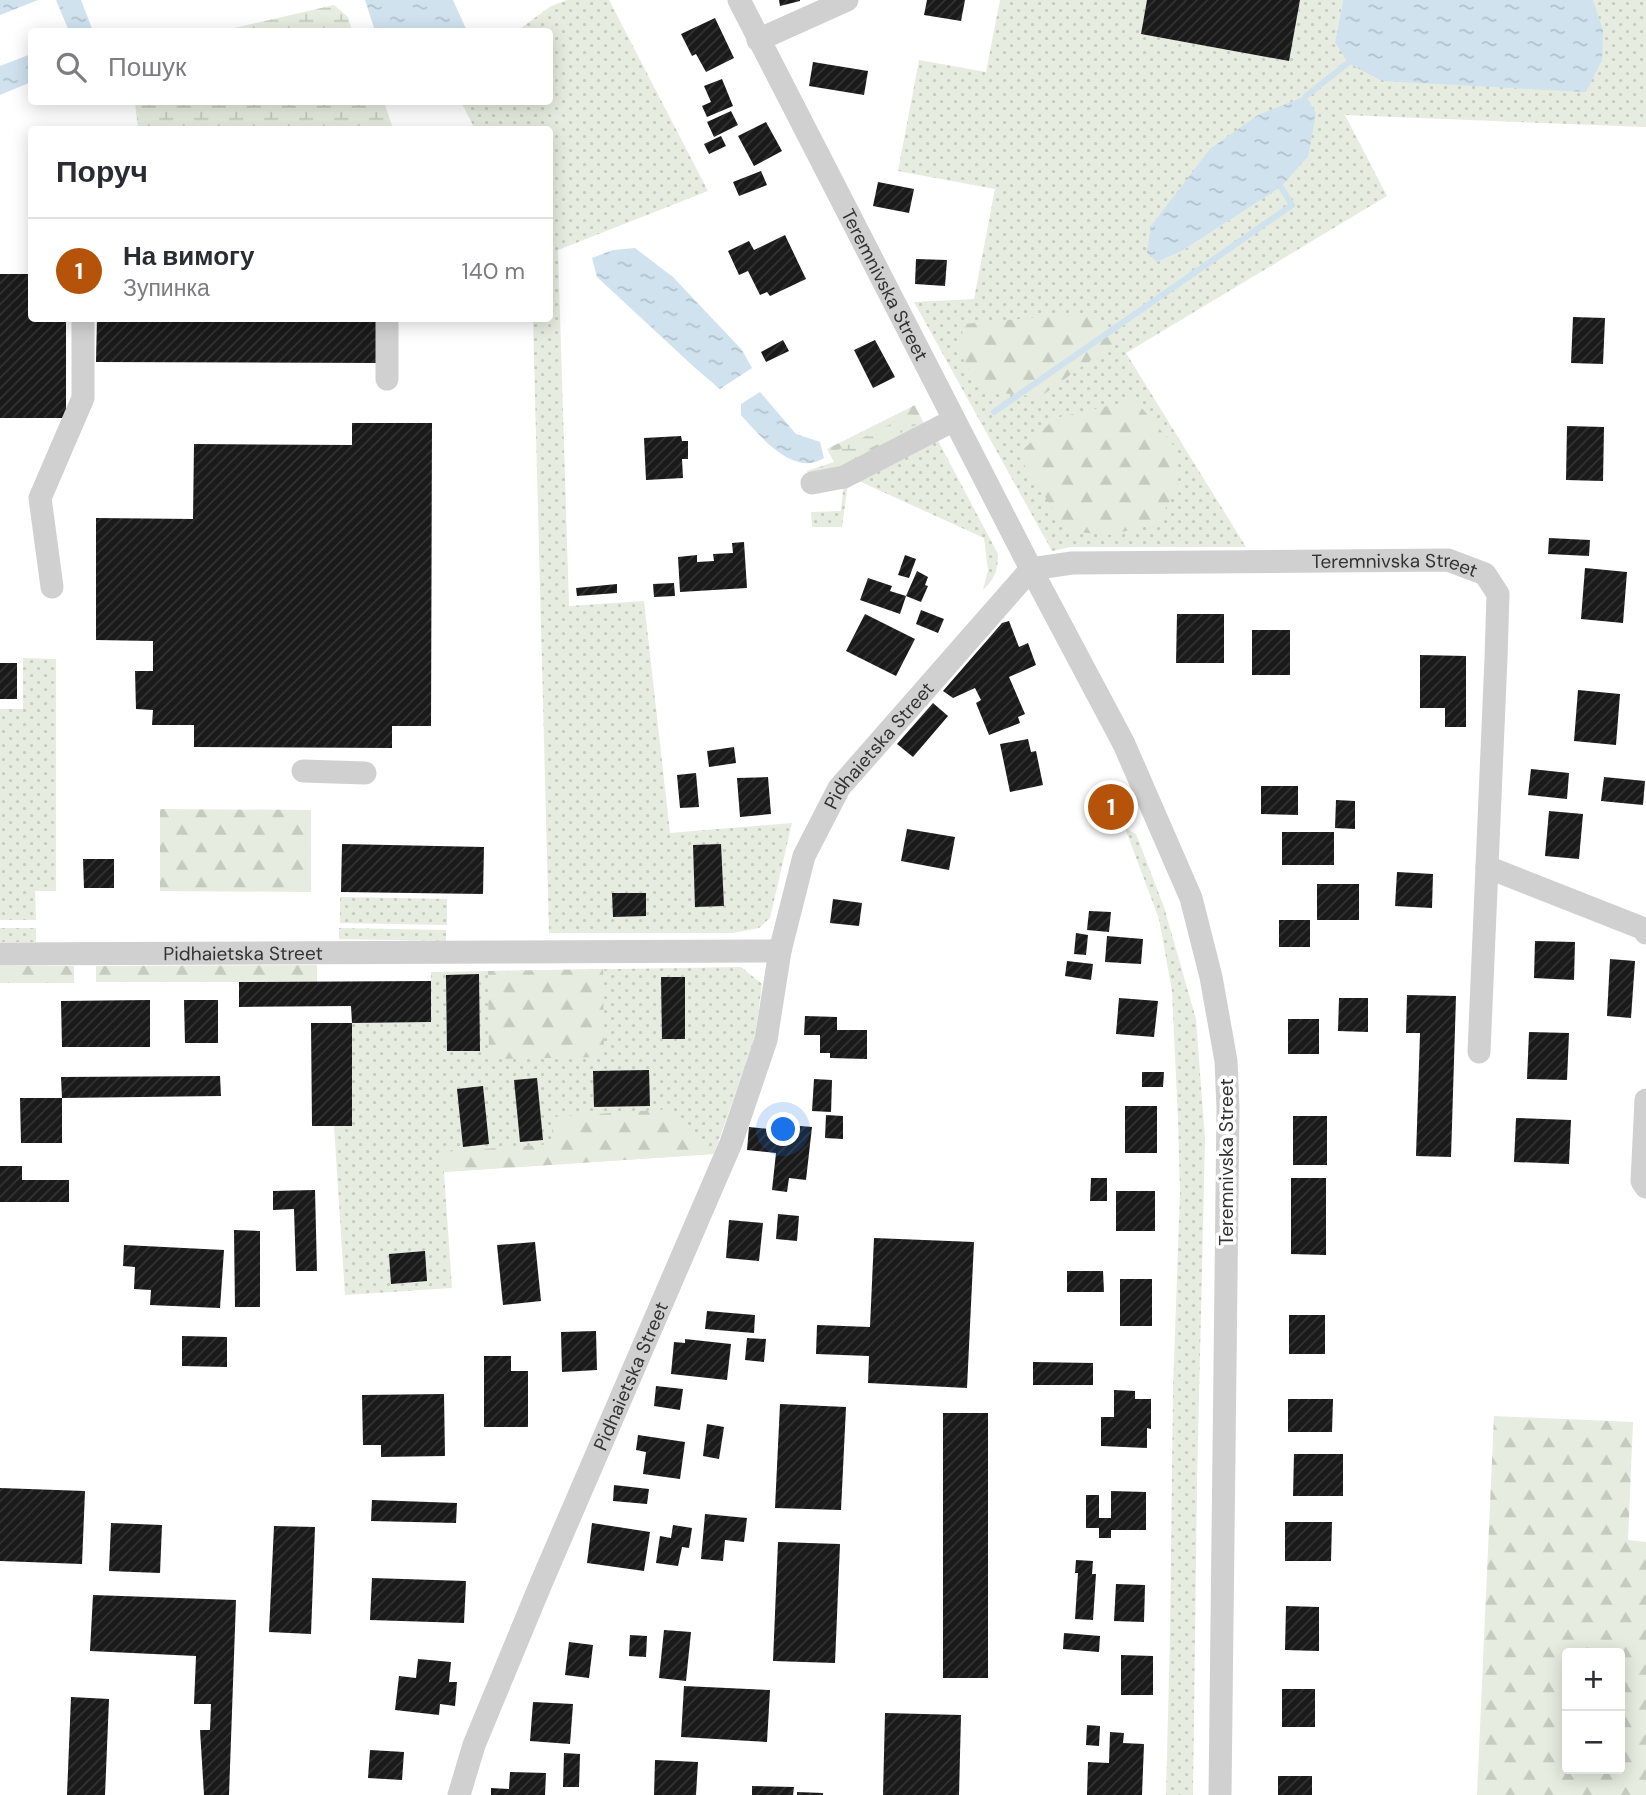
<!DOCTYPE html>
<html lang="uk">
<meta charset="utf-8">
<style>
:root{--surface:#fff;--page:#f7f7f7;--text:#2b2b33;--muted:#7c7c81;--line:#e1e1e2;--accent:#b45309}
body{margin:0;font-family:"DM Sans",sans-serif;background:var(--page);color:var(--text)}
.controls{position:absolute;right:21px;bottom:21px;display:grid;overflow:hidden;border-radius:7px;box-shadow:0 4px 18px #0003}
.controls button{width:63px;height:63px;display:grid;place-items:center;padding:0;border:0;border-bottom:2px solid var(--line);background:var(--surface);color:var(--text);font:35px sans-serif}
.you{position:absolute;left:784px;top:1130px;width:24px;height:24px;margin:-18px;border:5px solid #fff;border-radius:50%;background:#1a73e8;box-shadow:0 0 0 10px #1a73e833}
.badge{display:grid;place-items:center;width:46px;height:46px;border-radius:50%;background:var(--accent);color:#fff;font-size:23px;font-weight:700}
.pin{position:absolute;translate:-50% -50%;border:4px solid #fff;box-shadow:0 2px 7px #0006}
.list{margin:0;padding:0;list-style:none}
h2{display:flex;justify-content:space-between;align-items:center;height:91px;margin:0;padding:0 28px;font-size:30px}
h2 small{font-size:23px;font-weight:400;color:var(--muted)}
.list li{display:grid;grid-template-columns:46px 1fr auto;gap:21px;align-items:center;box-sizing:border-box;height:105px;padding:0 28px;border-top:2px solid var(--line)}
.list b{display:block;font-size:26px;white-space:nowrap}
.list p{margin:0;font-size:23px;white-space:nowrap;color:var(--muted)}
.list em{font-size:23px;font-style:normal;color:var(--muted)}
.icon{flex:none;width:38px;height:38px;fill:none;stroke:currentColor;stroke-width:2;stroke-linecap:round;stroke-linejoin:round}
.map{position:relative;flex:none;width:1646px;height:1795px;overflow:hidden}
.search{position:absolute;background:var(--surface);box-shadow:0 4px 18px #0003;left:28px;top:28px;width:525px;height:77px;display:flex;align-items:center;gap:18px;box-sizing:border-box;padding:0 24px;border-radius:7px;color:var(--muted);font-size:26px}
.panel{position:absolute;background:var(--surface);box-shadow:0 4px 18px #0003;left:28px;top:126px;width:525px;height:196px;border-radius:7px}
.map>svg:first-child{display:block}
.grass{fill:url(#grass-dots);fill-rule:evenodd}
.forest{fill:url(#forest-firs);fill-rule:evenodd}
.wetland{fill:url(#wetland-marsh)}
.water{fill:url(#water-ripples)}
.lines{fill:none;stroke-linecap:round;stroke-linejoin:round}
.stream{stroke:#cfe2ee;stroke-width:6}
.building{fill:url(#building-hatch)}
.minor{stroke:#d0d0d0;stroke-width:23}
.labels{text-anchor:middle;dominant-baseline:central;stroke-width:7;stroke-linejoin:round;paint-order:stroke}
.street-label{font-size:19px;fill:#333;stroke:#fff}
</style>
<div class="map">
<svg width="1646" height="1795" viewBox="0 0 1646 1795">
<defs>
<pattern id="grass-dots" width="8" height="8" patternUnits="userSpaceOnUse" patternTransform="scale(1.75)"><rect width="8" height="8" fill="#e6ecdf"/><path d="M2 2h.1M6 6h.1" fill="none" stroke="#c6cbc0" stroke-width="1.8" stroke-linecap="round"/></pattern>
<pattern id="forest-firs" width="22" height="20" patternUnits="userSpaceOnUse" patternTransform="scale(1.75)"><rect width="22" height="20" fill="#e6ecdf"/><path d="M5 1l3.5 6h-7zM16 11l3.5 6h-7z" fill="#c6cbc0"/></pattern>
<pattern id="wetland-marsh" width="20" height="14" patternUnits="userSpaceOnUse" patternTransform="scale(1.75)"><rect width="20" height="14" fill="#e6ecdf"/><path d="M1 5h8M5 5V1M11 12h8M15 12V8" fill="none" stroke="#c6cbc0"/></pattern>
<pattern id="water-ripples" width="26" height="14" patternUnits="userSpaceOnUse" patternTransform="scale(1.75)"><rect width="26" height="14" fill="#cfe2ee"/><path d="M2 4q2-2 4 0t4 0M15 11q2-2 4 0t4 0" fill="none" stroke="#b2c2cd"/></pattern>
<pattern id="building-hatch" width="6" height="6" patternUnits="userSpaceOnUse" patternTransform="scale(1.75)"><rect width="6" height="6" fill="#1a1a1a"/><path d="M-1 1l2-2M0 6l6-6M5 7l2-2" fill="none" stroke="#333"/></pattern>
</defs>
<rect width="100%" height="100%" fill="#fff"/>
<!-- grass -->
<g class="grass">
<polygon points="567,0 609,0 708,191 558,250 569,606 644,601 670,833 792,823 770,918 759,928 733,933 549,933 533,319 550,318 550,130 475,129 461,102 550,102 550,32 517,31 551,6"/>
<path d="M1000 0H1147L1141 34 1288 61 1300 0H1343L1335 42 1594 3 1593 0H1646V127L1345 115 1387 196 1126 353 1246 547H1071L1052 551 914 302 974 299 995 189 898 171 919 60 986 72ZM1308 157 1281 187 1182 251 1157 262Z"/>
<path d="M935 435 998 554C998 570 995 579 983 590L988 570 984 538 859 481 848 484 842 527H812L811 512 841 511 844 481Z"/>
<polygon points="23,658 56,659 56,891 35,891 36,920 0,920 0,709 23,709"/>
<polygon points="1125,828 1136,834 1164,907 1196,1019 1205,1140 1197,1483 1193,1795 1166,1795 1170,1638 1173,1389 1180,1194 1178,1120 1172,991 1159,919"/>
<polygon points="340,897 447,899 447,925 340,923"/>
<rect x="0" y="928" width="36" height="14"/>
<polygon points="339,928 446,930 446,941 339,939"/>
<polygon points="741,967 762,984 755,1038 714,1154 444,1172 452,1288 345,1295 334,1126 352,1125 352,1023 431,1022 431,972"/>
</g>
<!-- forest -->
<g class="forest">
<polygon points="1092,312 1114,343 1040,397 980,391 959,350 964,324"/>
<polygon points="1135,400 1174,446 1178,488 1156,524 1109,535 1067,531 1018,455 1055,418"/>
<polygon points="915,405 926,428 847,469 808,477 807,471 834,462 827,449"/>
<polygon points="160,809 311,810 311,892 160,891"/>
<polygon points="317,965 317,982 96,982 96,966"/>
<rect x="0" y="966" width="74" height="17"/>
<polygon points="603,969 604,1057 489,1059 488,971"/>
<polygon points="671,1109 714,1154 444,1172 442,1152 553,1144 551,1117"/>
<path d="M1494 1416 1633 1422 1628 1540 1646 1542V1795H1477ZM1567 1653H1620V1769H1567Z"/>
</g>
<!-- wetland -->
<g class="wetland">
<polygon points="334,5 348,17 352,31 221,31"/>
<polygon points="135,102 384,102 393,129 138,129"/>
<polygon points="911,414 916,425 841,463 836,451"/>
</g>
<!-- water -->
<g class="water">
<polygon points="0,0 38,0 0,15"/>
<polygon points="56,0 81,0 93,31 69,31"/>
<polygon points="365,0 453,0 467,31 375,31"/>
<polygon points="1343,0 1593,0 1603,30 1602,60 1586,92 1382,81 1348,63 1335,42"/>
<polygon points="31,54 31,82 0,95 0,66"/>
<polygon points="1306,96 1316,113 1308,157 1281,187 1182,251 1157,262 1147,253 1151,226 1210,149 1258,115"/>
<polygon points="635,248 673,277 742,350 752,368 720,389 694,367 597,277 592,258 613,250"/>
<path d="M760 392 796 434 820 442 824 458C794 478 759 435 741 415V404Z"/>
</g>
<g class="lines">
<!-- stream -->
<g class="stream">
<polyline points="1306,96 1348,63"/>
<polyline points="994,412 1292,205 1281,187"/>
</g>
</g>
<!-- building -->
<g class="building">
<polygon points="779,0 800,0 800,1 780,6"/>
<polygon points="927,0 965,0 961,21 924,15"/>
<polygon points="1147,0 1300,0 1289,61 1141,34"/>
<polygon points="715,18 734,58 706,72 696,54 692,56 681,34"/>
<polygon points="813,62 868,71 864,95 809,86"/>
<polygon points="722,79 733,106 707,117 702,106 711,102 704,86"/>
<polygon points="731,111 738,125 714,137 707,122"/>
<polygon points="766,122 782,151 754,166 738,136"/>
<polygon points="721,136 726,146 709,154 704,144"/>
<polygon points="761,171 767,185 739,196 733,182"/>
<polygon points="878,182 914,189 909,213 873,206"/>
<polygon points="785,235 806,279 770,296 767,292 760,295 748,271 739,275 728,251 749,241 754,250"/>
<polygon points="916,259 947,260 945,286 915,284"/>
<polygon points="0,274 32,274 32,318 66,318 66,418 0,418"/>
<polygon points="1573,317 1605,318 1603,364 1571,363"/>
<polygon points="97,318 379,318 379,363 96,362"/>
<polygon points="783,340 789,351 766,362 761,352"/>
<polygon points="875,340 895,377 873,388 854,350"/>
<polygon points="352,423 432,423 431,726 392,726 392,748 194,747 194,725 152,725 153,710 136,709 135,671 153,671 153,641 96,640 96,518 193,519 194,444 352,445"/>
<polygon points="1567,426 1604,427 1603,481 1566,480"/>
<polygon points="681,436 682,441 688,441 688,459 682,459 683,478 646,480 644,438"/>
<polygon points="1549,538 1590,540 1589,556 1548,554"/>
<polygon points="744,542 747,588 680,592 678,557 697,555 697,562 714,561 713,554 733,553 732,543"/>
<polygon points="905,555 916,559 909,578 898,575"/>
<polygon points="1585,568 1627,572 1623,623 1581,619"/>
<polygon points="917,571 928,577 925,585 928,586 921,602 906,596 900,614 860,600 868,578 892,586 890,591 906,596"/>
<polygon points="674,583 675,596 654,597 653,584"/>
<polygon points="617,584 617,593 577,596 576,588"/>
<polygon points="921,610 944,619 938,633 916,624"/>
<polygon points="865,614 915,639 896,676 846,651"/>
<polygon points="1177,614 1224,614 1224,663 1176,663"/>
<polygon points="1009,621 1019,647 1028,643 1036,665 1009,677 1025,714 1018,717 1020,723 989,735 976,703 981,700 975,688 953,698 943,691 1002,623"/>
<rect x="1252" y="630" width="38" height="45"/>
<polygon points="1420,655 1466,656 1466,727 1445,727 1445,708 1420,708"/>
<rect x="0" y="663" width="17" height="36"/>
<polygon points="1578,690 1620,694 1616,745 1574,741"/>
<polygon points="933,703 948,716 913,757 897,744"/>
<polygon points="1028,739 1031,752 1036,751 1043,785 1010,792 1000,744"/>
<polygon points="734,747 736,763 709,767 707,751"/>
<polygon points="1531,769 1569,773 1567,799 1528,795"/>
<polygon points="696,773 699,807 680,808 677,775"/>
<polygon points="768,777 771,814 740,817 737,778"/>
<polygon points="1604,777 1645,781 1643,805 1601,801"/>
<polygon points="1261,786 1298,786 1298,815 1261,814"/>
<polygon points="1336,800 1355,801 1355,829 1335,828"/>
<polygon points="1549,811 1583,814 1579,859 1545,856"/>
<polygon points="907,829 955,837 949,870 901,861"/>
<rect x="1282" y="832" width="52" height="33"/>
<polygon points="342,844 484,847 483,894 341,892"/>
<polygon points="721,844 724,906 695,907 693,845"/>
<polygon points="83,859 114,859 114,888 84,888"/>
<polygon points="1397,872 1433,874 1432,908 1395,906"/>
<rect x="1317" y="884" width="42" height="36"/>
<polygon points="612,893 646,893 646,916 613,917"/>
<polygon points="833,899 862,903 859,926 830,923"/>
<polygon points="1089,911 1111,912 1109,932 1087,930"/>
<rect x="1279" y="920" width="31" height="27"/>
<polygon points="1076,933 1088,935 1086,955 1074,954"/>
<polygon points="1107,936 1143,939 1141,964 1105,962"/>
<polygon points="1535,941 1575,942 1574,980 1534,978"/>
<polygon points="1610,959 1635,961 1631,1018 1607,1016"/>
<polygon points="1067,961 1093,964 1091,980 1065,976"/>
<polygon points="479,974 480,1051 447,1051 446,975"/>
<polygon points="661,977 685,977 685,1039 662,1039"/>
<polygon points="431,981 431,1022 352,1023 351,1006 239,1007 239,982"/>
<polygon points="1407,995 1456,996 1451,1157 1416,1156 1420,1033 1406,1033"/>
<polygon points="1119,998 1158,1001 1154,1037 1116,1034"/>
<polygon points="1339,998 1368,998 1368,1032 1338,1031"/>
<polygon points="150,1000 150,1047 62,1047 61,1001"/>
<polygon points="184,1000 218,1000 218,1043 185,1043"/>
<polygon points="805,1016 837,1017 837,1030 867,1030 867,1059 830,1058 830,1053 820,1053 820,1035 804,1035"/>
<rect x="1288" y="1019" width="31" height="35"/>
<polygon points="311,1023 352,1023 352,1126 312,1126"/>
<polygon points="1529,1032 1569,1033 1567,1080 1527,1079"/>
<polygon points="649,1070 650,1106 594,1107 593,1071"/>
<polygon points="1142,1072 1164,1072 1163,1087 1142,1087"/>
<polygon points="220,1076 221,1096 62,1098 62,1143 21,1143 20,1098 62,1098 61,1077"/>
<polygon points="537,1078 543,1140 520,1142 514,1080"/>
<polygon points="814,1079 832,1080 831,1112 812,1111"/>
<polygon points="483,1086 489,1144 463,1147 457,1089"/>
<rect x="1125" y="1106" width="32" height="47"/>
<polygon points="826,1115 843,1116 843,1139 825,1138"/>
<rect x="1293" y="1116" width="34" height="49"/>
<polygon points="1516,1118 1571,1120 1569,1164 1514,1162"/>
<polygon points="789,1125 812,1127 806,1180 789,1178 787,1192 772,1190 776,1153 747,1150 749,1127 788,1131"/>
<polygon points="0,1166 22,1166 22,1180 69,1180 69,1202 0,1202"/>
<polygon points="1091,1178 1107,1178 1107,1201 1090,1201"/>
<polygon points="1291,1178 1326,1178 1326,1255 1291,1254"/>
<polygon points="315,1190 317,1271 296,1271 294,1209 273,1210 273,1191"/>
<rect x="1116" y="1191" width="39" height="40"/>
<polygon points="778,1214 799,1216 797,1241 776,1239"/>
<polygon points="729,1220 763,1223 759,1261 726,1258"/>
<polygon points="234,1230 260,1231 260,1307 235,1307"/>
<polygon points="874,1238 974,1242 967,1388 868,1383 869,1356 816,1354 817,1325 870,1327"/>
<polygon points="535,1242 541,1301 503,1305 497,1245"/>
<polygon points="124,1245 224,1250 220,1308 150,1305 151,1290 134,1289 135,1267 123,1266"/>
<polygon points="425,1251 427,1281 391,1284 389,1254"/>
<polygon points="1067,1271 1103,1271 1104,1292 1067,1292"/>
<rect x="1120" y="1279" width="32" height="47"/>
<polygon points="707,1311 755,1315 754,1333 705,1329"/>
<rect x="1289" y="1315" width="36" height="39"/>
<polygon points="596,1331 597,1370 562,1372 561,1332"/>
<polygon points="182,1336 227,1337 227,1367 182,1366"/>
<polygon points="747,1338 766,1339 764,1362 745,1360"/>
<polygon points="685,1339 731,1344 727,1380 671,1374 674,1342 685,1343"/>
<polygon points="484,1356 511,1356 511,1371 528,1371 528,1427 484,1427"/>
<polygon points="1033,1362 1093,1363 1093,1385 1033,1385"/>
<polygon points="656,1386 683,1389 680,1410 654,1406"/>
<polygon points="1114,1390 1135,1391 1135,1399 1151,1399 1151,1429 1147,1428 1147,1448 1101,1446 1101,1417 1114,1417"/>
<polygon points="444,1394 445,1456 381,1457 381,1445 363,1445 362,1395"/>
<polygon points="1288,1399 1333,1399 1332,1432 1288,1432"/>
<polygon points="780,1404 846,1407 841,1510 775,1508"/>
<rect x="943" y="1413" width="45" height="265"/>
<polygon points="707,1424 724,1427 719,1459 703,1456"/>
<polygon points="638,1435 685,1442 680,1479 643,1474 646,1452 636,1450"/>
<polygon points="1294,1454 1343,1454 1343,1496 1293,1496"/>
<polygon points="614,1485 649,1489 647,1504 613,1501"/>
<polygon points="0,1488 85,1491 82,1564 0,1561"/>
<polygon points="1111,1491 1146,1492 1146,1530 1111,1530 1111,1538 1099,1538 1099,1528 1086,1528 1086,1495 1099,1495 1099,1518 1111,1518"/>
<polygon points="372,1500 457,1503 456,1523 371,1521"/>
<polygon points="705,1514 747,1518 744,1542 725,1540 723,1561 701,1559"/>
<polygon points="1285,1522 1332,1522 1331,1561 1285,1561"/>
<polygon points="111,1523 162,1525 160,1573 109,1571"/>
<polygon points="592,1523 650,1532 644,1571 587,1563"/>
<polygon points="673,1525 692,1528 689,1548 682,1547 678,1566 656,1563 660,1536 671,1538"/>
<polygon points="274,1526 315,1527 311,1634 269,1632"/>
<polygon points="778,1542 840,1544 835,1663 773,1661"/>
<polygon points="1076,1560 1093,1561 1092,1574 1096,1574 1093,1620 1075,1619 1078,1573 1075,1573"/>
<polygon points="372,1578 466,1581 464,1623 370,1620"/>
<polygon points="1116,1584 1145,1585 1144,1622 1114,1621"/>
<polygon points="93,1595 236,1600 229,1795 204,1795 200,1730 210,1730 211,1704 194,1704 196,1656 90,1651"/>
<polygon points="1286,1606 1319,1607 1319,1651 1285,1650"/>
<polygon points="664,1630 691,1632 686,1681 659,1678"/>
<polygon points="1064,1633 1100,1636 1099,1652 1063,1649"/>
<polygon points="630,1635 647,1636 646,1657 629,1656"/>
<polygon points="569,1642 593,1645 589,1678 565,1675"/>
<polygon points="1121,1655 1153,1656 1153,1695 1121,1695"/>
<polygon points="418,1659 451,1662 449,1682 457,1682 455,1706 440,1704 439,1715 395,1710 399,1676 416,1678"/>
<polygon points="684,1686 770,1690 767,1742 681,1737"/>
<rect x="1282" y="1689" width="33" height="38"/>
<polygon points="71,1697 109,1699 105,1795 67,1795"/>
<polygon points="533,1702 573,1704 570,1744 530,1741"/>
<polygon points="885,1713 961,1715 959,1795 883,1795"/>
<polygon points="1087,1725 1100,1726 1099,1746 1086,1745"/>
<polygon points="1110,1732 1124,1733 1123,1743 1144,1744 1142,1795 1087,1795 1088,1762 1109,1763"/>
<polygon points="370,1750 404,1752 402,1780 368,1778"/>
<polygon points="564,1753 580,1754 579,1787 563,1787"/>
<polygon points="655,1760 698,1762 696,1795 654,1795"/>
<polygon points="510,1772 546,1773 545,1795 491,1795 491,1788 509,1789"/>
<rect x="1278" y="1776" width="34" height="19"/>
<polygon points="752,1786 794,1787 793,1795 752,1795"/>
<polygon points="797,1792 823,1793 823,1795 797,1795"/>
</g>
<g class="lines">
<!-- minor -->
<g class="minor">
<path id="s1" d="M739 0 1031 569 1124 744 1191 898 1211 977 1226 1061 1228 1108 1220 1795"/>
<polyline points="758,40 847,0"/>
<polyline points="387,318 387,379"/>
<polyline points="812,483 844,477 954,420"/>
<polyline points="52,587 40,498 83,398 83,318"/>
<polyline points="303,771 365,773"/>
<polyline points="1487,867 1642,928 1646,933"/>
<path id="s2" d="M0 954 780 951"/>
<polyline points="1646,1100 1642,1181 1646,1187"/>
<path id="s3" d="M459 1795 474 1745 542 1581 731 1143 766 1040 780 951 804 856 839 788 1031 569 1072 563 1448 560 1485 574 1498 594 1496 658 1479 1052"/>
</g>
</g>
<g class="labels">
<!-- street labels -->
<g class="street-label">
<text stroke="none"><textPath href="#s1" startOffset="320">Teremnivska Street</textPath></text>
<text stroke="none"><textPath href="#s3" startOffset="1736">Teremnivska Street</textPath></text>
<text stroke="none"><textPath href="#s3" startOffset="1138">Pidhaietska Street</textPath></text>
<text stroke="none"><textPath href="#s2" startOffset="243">Pidhaietska Street</textPath></text>
<text transform="translate(1226 1162) rotate(-90)">Teremnivska Street</text>
<text stroke="none"><textPath href="#s3" startOffset="453">Pidhaietska Street</textPath></text>
</g>
</g>
</svg>
<div class="controls">
<button>+</button>
<button>−</button>
</div>
<div class="you"></div>
<div class="pin badge" style="left:1111px;top:807px">1</div>
<div class="search"><svg class="icon" aria-label="search" viewBox="0 0 24 24"><circle cx="10" cy="10" r="6"/><path d="M15 15l6 6"/></svg>Пошук</div>
<section class="panel">
<h2>Поруч<small></small></h2>
<ul class="list">
<li><span class="badge">1</span><div><b>На вимогу</b><p>Зупинка</p></div><em>140 m</em></li>
</ul>
</section>
</div>
